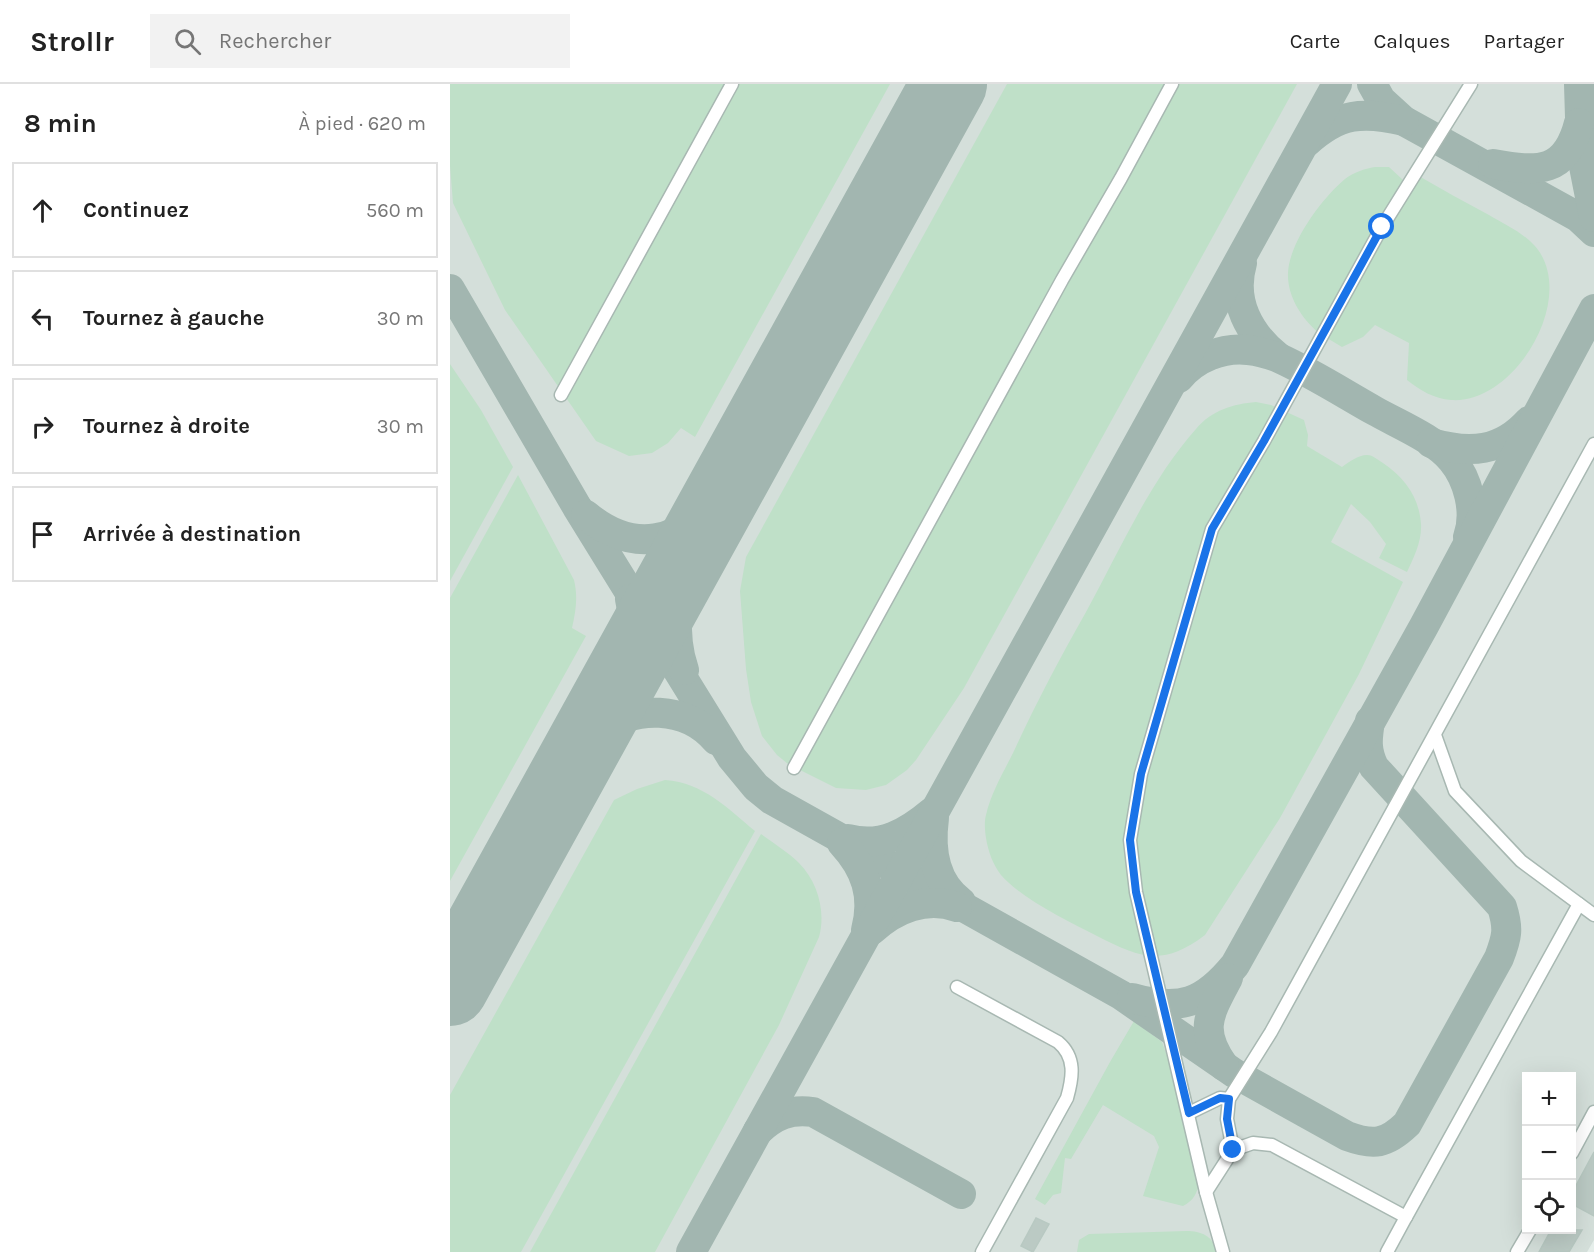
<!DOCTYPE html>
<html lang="fr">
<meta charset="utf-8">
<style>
:root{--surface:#fff;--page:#f2f2f2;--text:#222;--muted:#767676;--line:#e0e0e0}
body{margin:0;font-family:Karla,sans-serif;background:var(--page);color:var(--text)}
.controls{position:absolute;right:18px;bottom:18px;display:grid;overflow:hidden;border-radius:0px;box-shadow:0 6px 24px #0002}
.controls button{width:54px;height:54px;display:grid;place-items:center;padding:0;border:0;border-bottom:2px solid var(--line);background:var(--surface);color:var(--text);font:30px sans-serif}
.stop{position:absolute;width:18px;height:18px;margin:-14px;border:4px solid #1a73e8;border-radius:50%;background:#fff}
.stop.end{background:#1a73e8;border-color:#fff;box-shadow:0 2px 6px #0008}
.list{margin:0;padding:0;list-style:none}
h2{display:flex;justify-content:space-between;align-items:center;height:78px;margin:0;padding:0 24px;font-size:26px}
h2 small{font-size:20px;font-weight:400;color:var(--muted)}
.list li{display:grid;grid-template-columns:39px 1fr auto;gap:18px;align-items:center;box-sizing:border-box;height:96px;margin:0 12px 12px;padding:0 12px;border:2px solid var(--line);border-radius:0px}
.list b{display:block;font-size:22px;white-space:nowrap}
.list em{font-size:20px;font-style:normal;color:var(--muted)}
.icon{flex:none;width:33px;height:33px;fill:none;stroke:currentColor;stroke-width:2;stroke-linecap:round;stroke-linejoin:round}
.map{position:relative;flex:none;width:1144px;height:1168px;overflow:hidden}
header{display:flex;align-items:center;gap:36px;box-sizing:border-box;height:84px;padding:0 30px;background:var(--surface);border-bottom:2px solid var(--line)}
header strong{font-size:28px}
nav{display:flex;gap:33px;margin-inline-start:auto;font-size:21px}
.search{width:420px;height:54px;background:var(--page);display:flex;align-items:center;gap:15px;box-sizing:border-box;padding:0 21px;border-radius:0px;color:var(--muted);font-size:22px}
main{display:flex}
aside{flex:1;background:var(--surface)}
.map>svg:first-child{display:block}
.built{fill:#d4dfda;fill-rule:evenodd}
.green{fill:#bfe0c8}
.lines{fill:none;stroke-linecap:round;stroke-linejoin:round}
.taxiway{stroke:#a2b6b0;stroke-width:30}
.runway{stroke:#a2b6b0;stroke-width:76}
.building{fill:#bbcac4;stroke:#b8c9c2;stroke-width:1.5}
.minor-casing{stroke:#a8b8b2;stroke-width:15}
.minor{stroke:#fff;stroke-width:12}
.route{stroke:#1a73e8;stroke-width:8}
</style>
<header>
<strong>Strollr</strong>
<div class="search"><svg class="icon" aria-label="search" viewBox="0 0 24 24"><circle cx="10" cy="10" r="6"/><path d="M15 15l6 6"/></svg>Rechercher</div>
<nav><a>Carte</a><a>Calques</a><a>Partager</a></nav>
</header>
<main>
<aside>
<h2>8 min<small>À pied · 620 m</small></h2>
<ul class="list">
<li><svg class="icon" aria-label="ahead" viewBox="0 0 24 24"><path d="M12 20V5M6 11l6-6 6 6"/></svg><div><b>Continuez</b></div><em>560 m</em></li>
<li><svg class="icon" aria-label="left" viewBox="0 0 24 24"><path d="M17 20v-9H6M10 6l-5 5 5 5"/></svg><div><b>Tournez à gauche</b></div><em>30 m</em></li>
<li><svg class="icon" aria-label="right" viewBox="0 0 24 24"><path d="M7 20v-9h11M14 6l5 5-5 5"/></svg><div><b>Tournez à droite</b></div><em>30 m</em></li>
<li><svg class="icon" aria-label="arrive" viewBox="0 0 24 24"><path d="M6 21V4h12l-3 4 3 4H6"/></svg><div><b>Arrivée à destination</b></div></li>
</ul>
</aside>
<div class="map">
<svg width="1144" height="1168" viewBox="0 0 1144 1168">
<rect width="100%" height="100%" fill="#e6efeb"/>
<!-- built -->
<path class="built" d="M0 0H1144V1156L1137 1168H0ZM1076 992H1122V1146H1076Z"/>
<!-- green -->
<g class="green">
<polygon points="0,0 440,0 245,353 231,344 218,359 202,369 179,372 146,357 55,226 3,119 0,82"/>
<polygon points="557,0 847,0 514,604 466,676 457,686 436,701 416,706 386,704 338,680 327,671 312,652 301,618 296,585 290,507 296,473"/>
<path d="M925 83H939L953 96 869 249C852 235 837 212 838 189 839 159 872 114 895 95 904 88 914 85 925 83Z"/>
<path d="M967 91C991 105 1015 118 1039 131 1054 140 1072 148 1084 161 1130 211 1065 321 1001 316 984 315 970 306 957 296L959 259 925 241 913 253 892 263 877 254Z"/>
<polygon points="0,280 31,326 63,383 0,497"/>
<path d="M806 318 821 321 854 336 858 351 857 362 892 383C899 378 908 371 917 371 923 371 928 376 933 379 955 394 969 413 971 440 972 457 964 473 957 488L929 474 936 460 920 438 901 420 881 458 953 498 909 590 830 734 755 851C713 883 690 874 647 852 618 837 572 815 551 791 543 781 538 767 536 754 535 747 534 738 536 731 541 709 553 689 563 669 585 621 610 574 636 528 670 466 699 398 746 345 762 326 783 320 806 318Z"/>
<path d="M68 391 124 496C128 513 126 526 122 544L136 552 0 797V514Z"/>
<path d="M215 696C254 699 277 724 305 747L71 1168H0V1011L164 716 187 705Z"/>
<path d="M311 750C323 759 338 768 349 779 368 798 376 828 369 853L329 941 205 1168H80Z"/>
<path d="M684 937 712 958 720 980 749 1099C747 1110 743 1117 733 1122L693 1112 709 1063 704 1052 653 1021 621 1075 615 1074 611 1109 603 1111 595 1121 585 1115 660 978Z"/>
<path d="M736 1147C752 1147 762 1152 768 1168H627L629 1156 639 1150Z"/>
</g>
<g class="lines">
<!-- taxiway -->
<g class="taxiway">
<polyline points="922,0 931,16 954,37 1128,133 1144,148"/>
<polyline points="1129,0 1131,67 1144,133"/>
<path d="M857 58C889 29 913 27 954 37"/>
<path d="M1043 80C1088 88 1116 90 1129 39"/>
<path d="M792 179C781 217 799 250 828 273"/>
<path d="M0 205 127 423 282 674 306 703 322 716 671 911 784 989 897 1052C924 1062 936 1060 957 1040L1049 874C1057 853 1059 845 1052 823L924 683C916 666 917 656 920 637"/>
<path d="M729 294C745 274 773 263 798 266 809 267 819 270 829 274 862 289 893 309 925 327 948 340 985 355 1002 376 1018 395 1027 428 1018 453"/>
<path d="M981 359C1020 370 1051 368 1079 337"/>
<path d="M136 431C184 471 228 458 269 417"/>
<polyline points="180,515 185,542 182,574"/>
<path d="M234 586C221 549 228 508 238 472"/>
<path d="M125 677C132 668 140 656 149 648 184 621 236 621 266 656"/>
<path d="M484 734C480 764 484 798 511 818"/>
<path d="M398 755C431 764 457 749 482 728"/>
<path d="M392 759C416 785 425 812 416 846"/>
<path d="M422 846C445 825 476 812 507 823"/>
<path d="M682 914C730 928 754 919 785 881L974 542 1144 225"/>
<path d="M774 982C748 946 759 930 778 894"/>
<path d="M308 1047C325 1031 340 1025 363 1028L511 1110"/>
<polyline points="241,1168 887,0"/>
</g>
<!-- runway -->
<polyline class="runway" points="0,904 499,0"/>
</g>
<!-- building -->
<g class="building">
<polygon points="1144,1068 1144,1132 1122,1120 1122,1109"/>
<polygon points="586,1134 599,1140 583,1168 571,1162"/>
<polygon points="1101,1146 1132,1146 1119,1168 1089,1168"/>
</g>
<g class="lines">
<!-- minor casing -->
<g class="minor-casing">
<g id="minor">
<polyline points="111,311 282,0"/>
<polyline points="985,651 1005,707 1071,777 1144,831"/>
<polyline points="344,684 612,196 671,94 722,0"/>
<path d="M507 903 608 958C626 973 623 993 617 1014L532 1168"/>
<polyline points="739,1029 770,1014 779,1015"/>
<polyline points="783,1066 803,1059 822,1061 956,1133 937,1168"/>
<polyline points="1122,1069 1144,1028"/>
<polyline points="756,1108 783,1066 777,1035 779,1015 821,948 1144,360"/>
<polyline points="956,1133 1129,820"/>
<polyline points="773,1168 756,1108 686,808 680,756 691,690 762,445 814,357 932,143 1021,0"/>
<polyline points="1067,1168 1080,1146"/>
</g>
</g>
<!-- minor -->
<use href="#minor" class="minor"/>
</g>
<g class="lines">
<!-- route -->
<polyline class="route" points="783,1066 777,1035 779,1015 770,1014 739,1029 686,808 680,756 691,690 762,445 814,357 932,143"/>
</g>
</svg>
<div class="controls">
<button>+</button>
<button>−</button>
<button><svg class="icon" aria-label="locate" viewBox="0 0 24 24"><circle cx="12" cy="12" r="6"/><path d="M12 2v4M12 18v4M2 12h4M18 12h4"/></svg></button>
</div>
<div class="stop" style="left:932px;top:143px"></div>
<div class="stop end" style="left:783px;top:1066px"></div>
</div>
</main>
